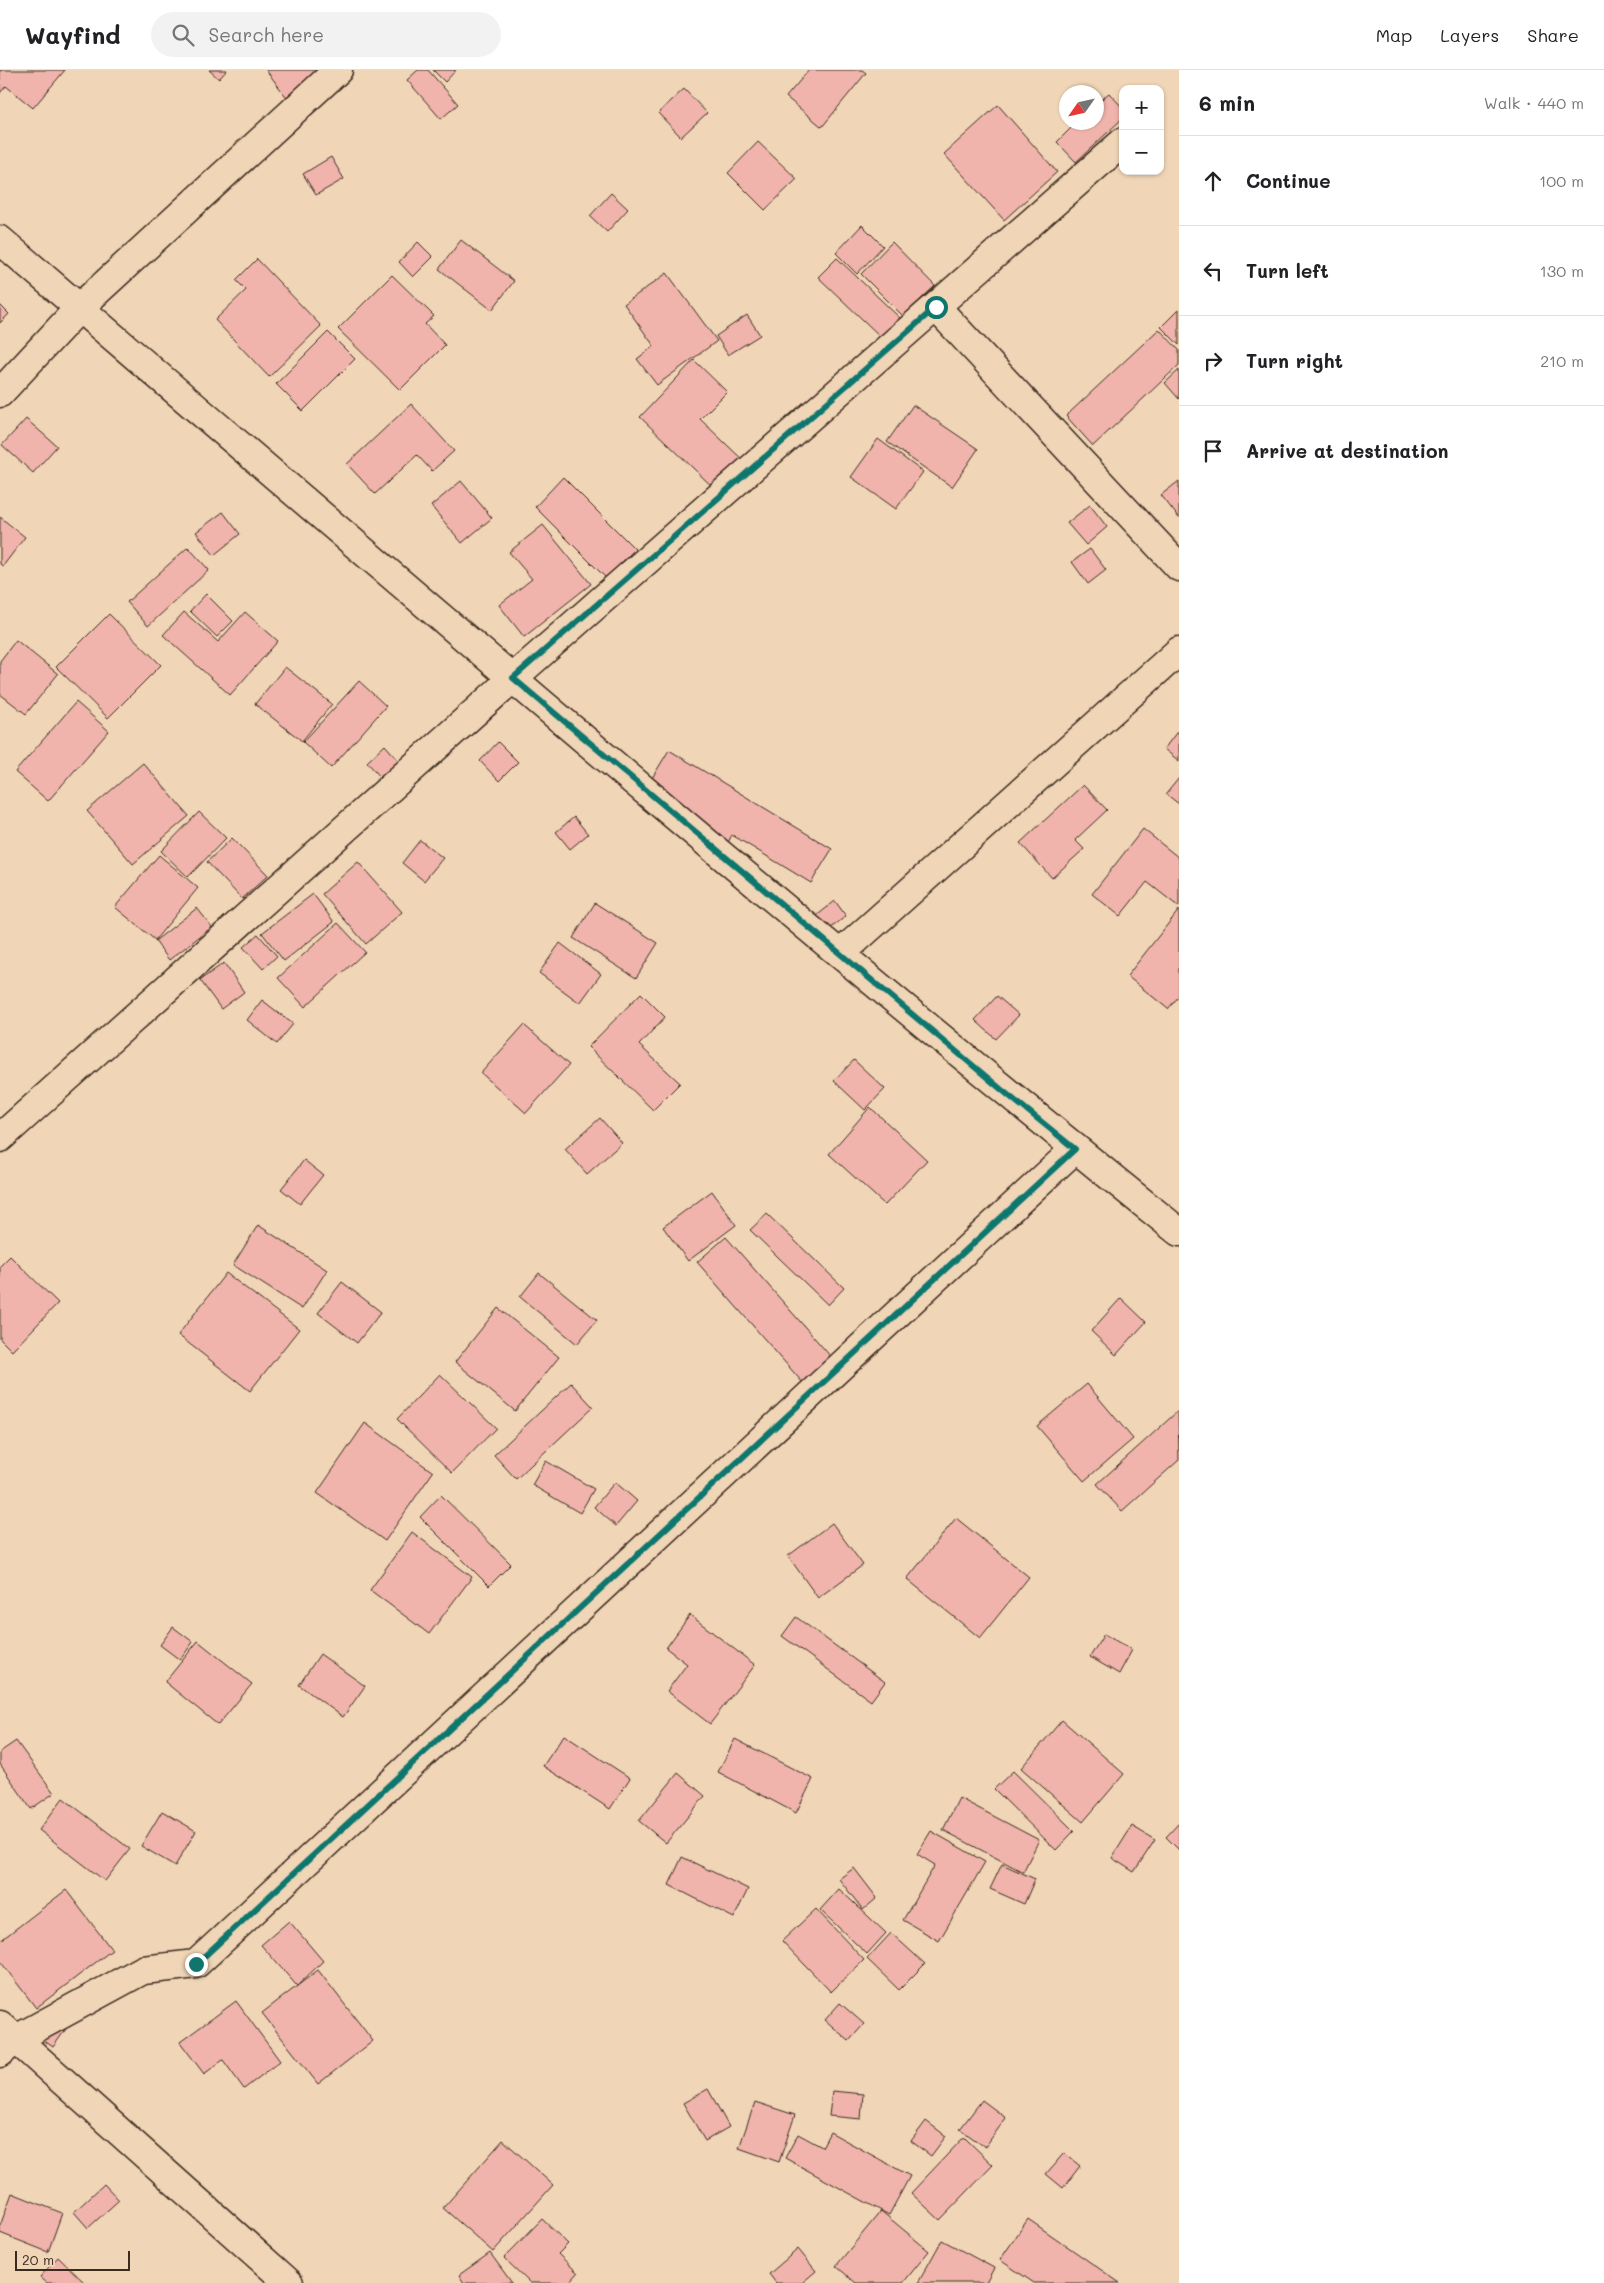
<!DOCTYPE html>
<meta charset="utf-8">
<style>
:root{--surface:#fff;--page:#f2f2f2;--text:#202124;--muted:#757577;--line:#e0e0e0}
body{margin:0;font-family:Mali,sans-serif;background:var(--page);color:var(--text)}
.controls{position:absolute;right:15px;top:15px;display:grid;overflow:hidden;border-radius:10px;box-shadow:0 1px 4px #0004}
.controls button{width:45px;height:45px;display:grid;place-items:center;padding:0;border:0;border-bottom:1px solid var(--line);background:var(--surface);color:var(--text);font:25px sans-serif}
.compass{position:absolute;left:1059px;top:15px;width:45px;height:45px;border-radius:50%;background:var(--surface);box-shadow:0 1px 4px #0004;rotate:236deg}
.scale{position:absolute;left:15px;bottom:12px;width:115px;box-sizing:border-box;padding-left:5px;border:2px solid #3b2a1e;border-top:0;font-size:14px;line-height:18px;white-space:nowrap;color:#3b2a1e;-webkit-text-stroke:4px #f0d6b7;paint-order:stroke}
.stop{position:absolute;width:15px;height:15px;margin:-11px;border:4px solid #0f766e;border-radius:50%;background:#fff}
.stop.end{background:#0f766e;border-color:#fff;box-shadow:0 1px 5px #0008}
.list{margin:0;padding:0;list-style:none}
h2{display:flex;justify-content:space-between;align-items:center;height:65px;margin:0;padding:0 20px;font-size:21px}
h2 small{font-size:16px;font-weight:400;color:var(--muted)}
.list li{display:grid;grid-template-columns:32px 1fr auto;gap:15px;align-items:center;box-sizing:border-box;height:90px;padding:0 20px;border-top:1px solid var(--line)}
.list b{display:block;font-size:19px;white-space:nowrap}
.list em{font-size:16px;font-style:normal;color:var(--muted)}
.icon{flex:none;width:28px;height:28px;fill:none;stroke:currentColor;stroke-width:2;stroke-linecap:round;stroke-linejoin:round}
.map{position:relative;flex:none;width:1179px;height:2213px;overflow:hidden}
header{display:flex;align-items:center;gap:30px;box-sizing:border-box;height:70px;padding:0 25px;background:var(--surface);border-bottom:1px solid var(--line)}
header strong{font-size:24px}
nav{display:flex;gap:28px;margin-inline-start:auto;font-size:18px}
.search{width:350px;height:45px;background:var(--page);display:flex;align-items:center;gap:12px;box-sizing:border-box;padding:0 18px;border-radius:28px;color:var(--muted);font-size:19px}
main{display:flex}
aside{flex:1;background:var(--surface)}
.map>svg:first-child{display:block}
.building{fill:#f0b4ad;stroke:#3b2a1e}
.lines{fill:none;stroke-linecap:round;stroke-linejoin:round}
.minor-casing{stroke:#3b2a1e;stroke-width:31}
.minor{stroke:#f0d6b7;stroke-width:28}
.route{stroke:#0f766e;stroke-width:6}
</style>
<header>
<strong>Wayfind</strong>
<div class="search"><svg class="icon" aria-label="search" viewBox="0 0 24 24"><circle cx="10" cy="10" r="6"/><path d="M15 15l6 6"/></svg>Search here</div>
<nav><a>Map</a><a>Layers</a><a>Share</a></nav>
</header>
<main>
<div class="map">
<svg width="1179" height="2213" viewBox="0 0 1179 2213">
<rect width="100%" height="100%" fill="#f0d6b7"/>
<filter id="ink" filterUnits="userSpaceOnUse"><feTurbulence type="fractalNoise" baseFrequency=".02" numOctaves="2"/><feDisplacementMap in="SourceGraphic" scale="10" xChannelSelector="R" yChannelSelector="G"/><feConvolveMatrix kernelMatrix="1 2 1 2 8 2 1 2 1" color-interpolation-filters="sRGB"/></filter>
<g filter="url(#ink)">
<!-- building -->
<g class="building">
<polygon points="0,0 65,0 33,38 6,16 0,23"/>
<polygon points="209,0 227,0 219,9"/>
<polygon points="266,0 345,0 294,37"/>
<polygon points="418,0 428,0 458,34 441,49 407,10"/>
<polygon points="433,0 456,0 445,12"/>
<polygon points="809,0 862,0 866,3 822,57 786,27"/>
<polygon points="684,19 707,43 681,67 658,43"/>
<polygon points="1109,23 1123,38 1123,48 1076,92 1057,72 1077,52 1096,52 1096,34"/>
<polygon points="998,35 1057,102 1004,150 944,84"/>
<polygon points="758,72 797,109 765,140 728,103"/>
<polygon points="331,87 344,109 316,125 303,104"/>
<polygon points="611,123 628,139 607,162 590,146"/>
<polygon points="862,155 883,176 857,204 836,183"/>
<polygon points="461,170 514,211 492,240 439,199"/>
<polygon points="418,172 433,187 413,207 399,192"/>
<polygon points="892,172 935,216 903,246 861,204"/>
<polygon points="837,188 902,250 884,270 818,207"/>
<polygon points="257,189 321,256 269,307 215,250 246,220 236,210"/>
<polygon points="667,203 717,271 657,315 637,289 654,276 624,234"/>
<polygon points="392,205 434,246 425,254 445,275 400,320 338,259"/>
<polygon points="0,235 9,244 0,253"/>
<polygon points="1179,239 1179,275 1161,257"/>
<polygon points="747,245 760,265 728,285 716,266"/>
<polygon points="1159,259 1179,280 1179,295 1093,376 1066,346"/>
<polygon points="328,262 355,289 303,341 276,314"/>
<polygon points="694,290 727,322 700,349 748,395 720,424 640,347"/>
<polygon points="1179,300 1179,329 1165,313"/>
<polygon points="411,334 454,381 432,401 417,385 375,424 347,394"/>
<polygon points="913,335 978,379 952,417 887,372"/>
<polygon points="26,349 57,376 33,403 2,375"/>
<polygon points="878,369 923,402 896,439 851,407"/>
<polygon points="563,407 635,479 606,508 535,437"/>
<polygon points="461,411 492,448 462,473 431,436"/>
<polygon points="1179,411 1179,448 1161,425"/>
<polygon points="1090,435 1107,457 1086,475 1067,453"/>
<polygon points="223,442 240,464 214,485 196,462"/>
<polygon points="0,447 25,467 3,496 0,494"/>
<polygon points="543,455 591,514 524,567 499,535 532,509 509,482"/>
<polygon points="188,477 209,500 148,556 127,532"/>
<polygon points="1090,479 1106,500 1088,514 1072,492"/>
<polygon points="206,524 233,551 217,567 190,541"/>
<polygon points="184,542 218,572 245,542 278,571 230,625 163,565"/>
<polygon points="109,544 161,595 108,648 56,597"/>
<polygon points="16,570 58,604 26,644 0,624 0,591"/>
<polygon points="285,597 332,634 302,671 255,634"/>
<polygon points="359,611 386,636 331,698 303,672"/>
<polygon points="76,632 109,661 48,731 15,702"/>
<polygon points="1179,659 1179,691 1164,679"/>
<polygon points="498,672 518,692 499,711 480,691"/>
<polygon points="385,675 400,692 382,709 367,692"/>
<polygon points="669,680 832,779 811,813 732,765 724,780 640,728"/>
<polygon points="143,693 189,746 133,794 87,741"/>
<polygon points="1179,708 1179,734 1166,724"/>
<polygon points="1083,715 1107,740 1075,770 1084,779 1052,808 1020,773"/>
<polygon points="199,742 226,768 188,807 161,781"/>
<polygon points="574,747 588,764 570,779 556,762"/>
<polygon points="1143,759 1179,788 1179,837 1147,812 1120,846 1092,824"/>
<polygon points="232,768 268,805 242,829 207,792"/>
<polygon points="420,770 443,788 424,811 402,793"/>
<polygon points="159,785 198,818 155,870 115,837"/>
<polygon points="358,792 402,842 366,874 322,824"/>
<polygon points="313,824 334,852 284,891 262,863"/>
<polygon points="835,831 846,846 821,866 809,852"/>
<polygon points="595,833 658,873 636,908 573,868"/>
<polygon points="197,838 212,857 169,890 155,871"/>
<polygon points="1179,840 1179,926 1168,939 1127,906"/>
<polygon points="338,853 365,882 305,937 278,908"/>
<polygon points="258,864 277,886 263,899 243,877"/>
<polygon points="560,873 601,904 580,933 539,903"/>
<polygon points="224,893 244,922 221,939 200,910"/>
<polygon points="641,923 665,947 639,975 680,1013 653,1040 588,977"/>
<polygon points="997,926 1019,945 996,969 975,950"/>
<polygon points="262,930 293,954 277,974 247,950"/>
<polygon points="524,955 569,995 526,1043 481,1003"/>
<polygon points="854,990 885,1019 865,1040 834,1011"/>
<polygon points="870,1037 927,1090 885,1135 829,1084"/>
<polygon points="600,1048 622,1073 587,1104 565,1079"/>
<polygon points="304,1090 323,1105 300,1134 281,1119"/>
<polygon points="712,1121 736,1155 688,1191 663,1157"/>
<polygon points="767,1144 844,1218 828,1235 750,1160"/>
<polygon points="258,1155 327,1200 302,1239 233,1195"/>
<polygon points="726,1167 832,1288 803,1313 697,1192"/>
<polygon points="10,1186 58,1233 12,1281 0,1269 0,1196"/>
<polygon points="226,1203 299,1259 250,1321 178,1265"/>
<polygon points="539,1203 597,1250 577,1274 520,1227"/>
<polygon points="342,1212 381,1242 357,1273 318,1243"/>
<polygon points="1121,1228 1146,1252 1116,1285 1091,1261"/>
<polygon points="498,1238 559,1287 515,1341 455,1292"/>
<polygon points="440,1304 496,1358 452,1403 397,1349"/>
<polygon points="571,1313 593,1337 516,1409 494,1385"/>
<polygon points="1087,1314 1133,1369 1084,1411 1037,1356"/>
<polygon points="1178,1341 1179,1390 1122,1441 1097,1414"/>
<polygon points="365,1353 433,1402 385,1471 317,1423"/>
<polygon points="546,1391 594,1419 580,1443 532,1415"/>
<polygon points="615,1412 637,1431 616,1456 594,1437"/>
<polygon points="441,1425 511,1494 489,1516 420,1447"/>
<polygon points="956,1448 1029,1507 980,1568 907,1509"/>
<polygon points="832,1453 863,1495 818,1528 788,1486"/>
<polygon points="412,1462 472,1507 429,1564 370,1520"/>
<polygon points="690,1545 755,1595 710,1654 667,1621 687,1594 666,1578"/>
<polygon points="796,1547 885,1612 871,1631 782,1566"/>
<polygon points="173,1557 193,1572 180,1590 160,1575"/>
<polygon points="1104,1564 1132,1580 1119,1604 1090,1587"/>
<polygon points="198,1571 252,1614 218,1655 165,1612"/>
<polygon points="320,1584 365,1616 343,1647 299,1615"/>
<polygon points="1062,1650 1124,1704 1083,1752 1021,1698"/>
<polygon points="564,1665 630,1708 610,1739 543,1696"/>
<polygon points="735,1669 813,1709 796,1743 718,1702"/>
<polygon points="16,1671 54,1723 31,1739 0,1694 0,1682"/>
<polygon points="1013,1701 1074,1761 1056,1780 994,1719"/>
<polygon points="678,1703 705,1726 666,1773 639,1751"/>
<polygon points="63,1728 130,1779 105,1811 39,1760"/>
<polygon points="959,1728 1039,1770 1023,1802 943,1760"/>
<polygon points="162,1741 196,1761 175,1796 141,1776"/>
<polygon points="1179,1753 1179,1780 1166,1767"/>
<polygon points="1132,1756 1155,1770 1134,1802 1112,1788"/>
<polygon points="931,1761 985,1792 939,1871 903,1850 935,1795 917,1784"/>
<polygon points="682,1787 748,1819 734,1848 669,1815"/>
<polygon points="1002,1794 1035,1809 1024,1834 990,1819"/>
<polygon points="854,1798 877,1828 863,1840 839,1809"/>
<polygon points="839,1819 886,1863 867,1884 820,1840"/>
<polygon points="66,1820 112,1880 36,1938 0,1891 0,1871"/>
<polygon points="816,1839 864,1890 831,1922 782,1871"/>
<polygon points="289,1851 323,1891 297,1916 261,1875"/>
<polygon points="891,1863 925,1894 899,1920 867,1889"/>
<polygon points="318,1900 373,1971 318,2014 262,1943"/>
<polygon points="236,1931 280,1991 244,2019 223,1990 204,2004 180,1972"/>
<polygon points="840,1933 864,1954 849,1971 825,1950"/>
<polygon points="38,1940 66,1959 53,1977 26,1958"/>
<polygon points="708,2019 729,2057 705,2071 683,2033"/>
<polygon points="832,2021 863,2024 861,2049 829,2046"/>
<polygon points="982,2030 1006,2048 985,2077 960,2059"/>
<polygon points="755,2032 795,2045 779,2092 739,2078"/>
<polygon points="926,2051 946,2066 931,2086 911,2071"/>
<polygon points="830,2062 910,2106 889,2145 785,2088 798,2064 822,2077"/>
<polygon points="964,2067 993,2095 940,2150 911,2123"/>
<polygon points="503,2070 553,2115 493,2182 443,2138"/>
<polygon points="1064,2083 1080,2096 1063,2118 1046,2104"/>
<polygon points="104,2114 119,2130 88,2158 74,2142"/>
<polygon points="12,2123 62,2143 48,2182 0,2163 0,2156"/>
<polygon points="881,2141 929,2181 903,2213 856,2213 836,2196"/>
<polygon points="542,2149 568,2174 558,2184 578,2203 569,2213 530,2213 504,2188"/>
<polygon points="1028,2149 1120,2213 1034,2213 1000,2190"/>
<polygon points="942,2170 994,2198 986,2213 918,2213"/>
<polygon points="798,2179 816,2201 802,2213 776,2213 769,2204"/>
<polygon points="490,2183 512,2213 464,2213 459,2205"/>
<polygon points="58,2187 85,2213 47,2213 40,2207"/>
</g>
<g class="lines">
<!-- minor casing -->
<g class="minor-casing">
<g id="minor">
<path d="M0 170C390 504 779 840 1179 1162"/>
<polyline points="936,237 1179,497"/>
<polyline points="0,323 79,238 338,0"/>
<polyline points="840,884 1179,581"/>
<polyline points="0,1068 513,608 1123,72"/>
<polyline points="0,1955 289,2213"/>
<polyline points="0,1983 16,1969 143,1900 196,1894 1075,1079"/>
</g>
</g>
<!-- minor -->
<use href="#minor" class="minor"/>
</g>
</g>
<g class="lines" filter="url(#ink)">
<!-- route -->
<polyline class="route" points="196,1894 1075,1079 1002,1020 513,608 936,237"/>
</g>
</svg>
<div class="controls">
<button>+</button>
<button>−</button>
</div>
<svg class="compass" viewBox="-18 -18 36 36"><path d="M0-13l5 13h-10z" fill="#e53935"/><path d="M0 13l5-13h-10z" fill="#757577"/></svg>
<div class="scale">20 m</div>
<div class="stop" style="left:936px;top:237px"></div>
<div class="stop end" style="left:196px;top:1894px"></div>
</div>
<aside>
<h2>6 min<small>Walk · 440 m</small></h2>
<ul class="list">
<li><svg class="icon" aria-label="ahead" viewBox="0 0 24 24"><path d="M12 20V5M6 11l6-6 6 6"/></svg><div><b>Continue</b></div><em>100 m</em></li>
<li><svg class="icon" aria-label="left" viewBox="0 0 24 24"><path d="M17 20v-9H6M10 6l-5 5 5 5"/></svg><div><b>Turn left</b></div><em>130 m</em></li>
<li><svg class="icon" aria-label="right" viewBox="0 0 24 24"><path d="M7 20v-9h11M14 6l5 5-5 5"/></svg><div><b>Turn right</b></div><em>210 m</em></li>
<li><svg class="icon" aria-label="arrive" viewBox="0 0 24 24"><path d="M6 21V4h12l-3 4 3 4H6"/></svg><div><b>Arrive at destination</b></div></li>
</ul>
</aside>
</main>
